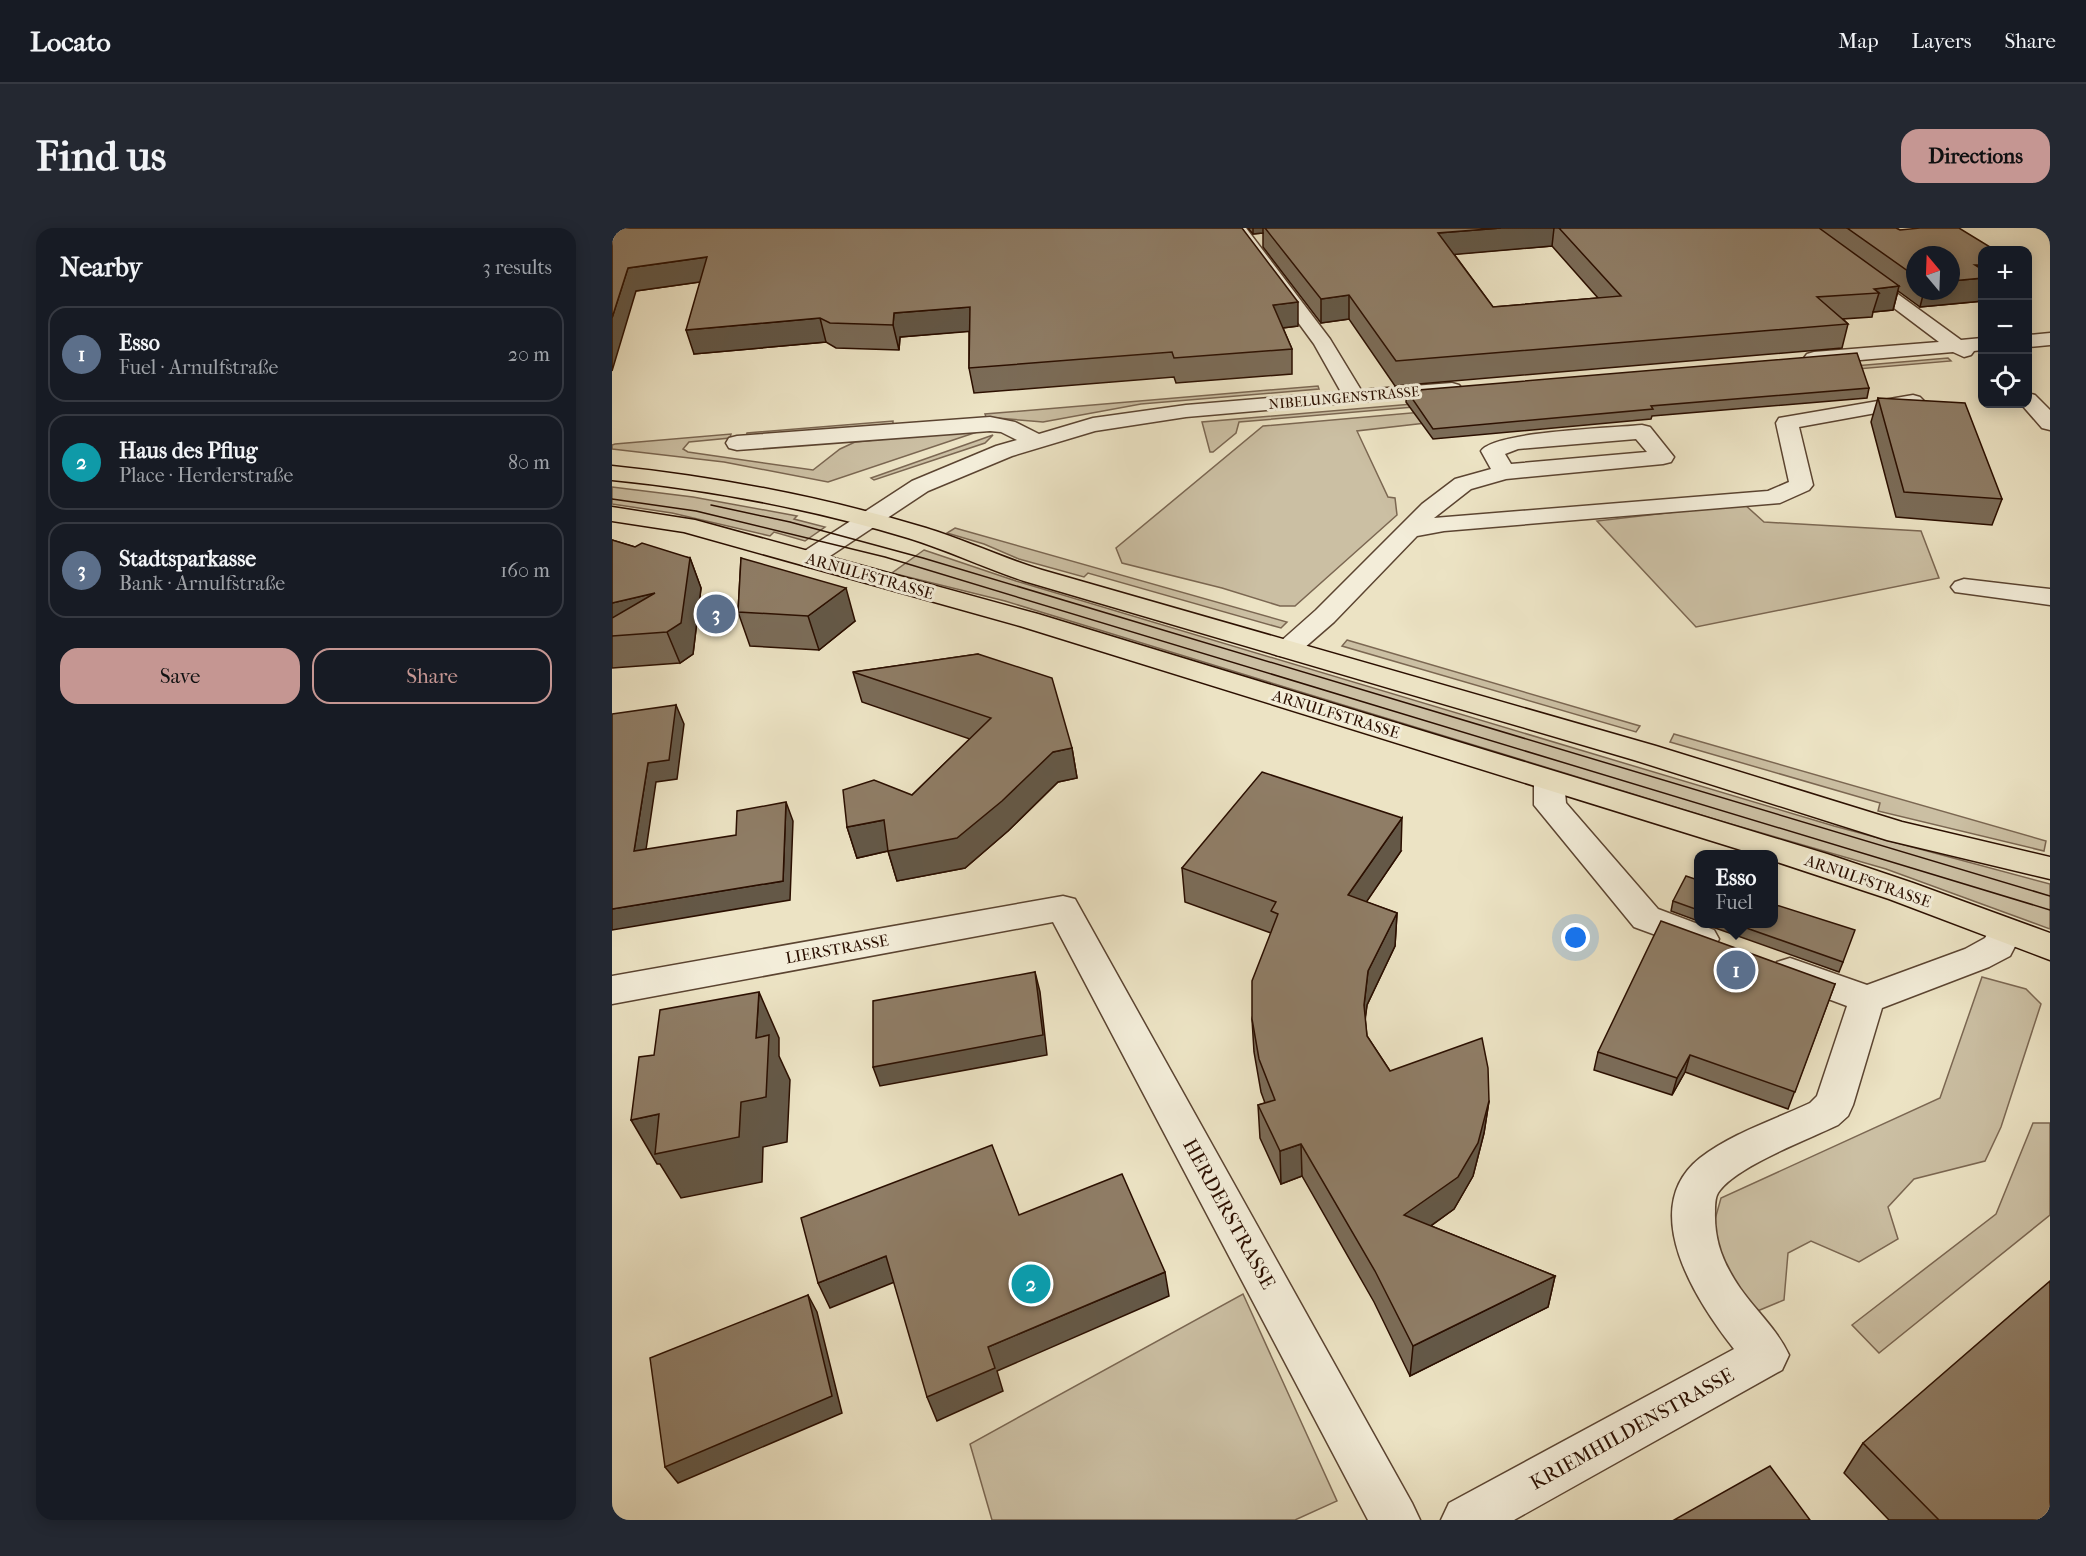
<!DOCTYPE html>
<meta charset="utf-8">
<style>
:root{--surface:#171b24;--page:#242831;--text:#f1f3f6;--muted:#9ea1a6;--line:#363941;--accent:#c59692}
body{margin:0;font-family:"IM FELL French Canon",serif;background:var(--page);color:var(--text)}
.controls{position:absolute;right:18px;top:18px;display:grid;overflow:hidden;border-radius:12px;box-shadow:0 3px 15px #0003}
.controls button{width:54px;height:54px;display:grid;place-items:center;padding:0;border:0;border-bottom:2px solid var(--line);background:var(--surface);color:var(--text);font:30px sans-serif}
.compass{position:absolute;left:1294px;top:18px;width:54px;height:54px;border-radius:50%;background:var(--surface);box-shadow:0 3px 15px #0003;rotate:341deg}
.you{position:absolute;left:964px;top:710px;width:21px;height:21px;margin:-15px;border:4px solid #fff;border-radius:50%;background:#1a73e8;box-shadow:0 0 0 9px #1a73e833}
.badge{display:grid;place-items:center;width:39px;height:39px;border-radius:50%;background:var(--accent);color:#fff;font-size:20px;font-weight:700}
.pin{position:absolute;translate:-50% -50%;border:3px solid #fff;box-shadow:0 2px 6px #0006}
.popup{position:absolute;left:1082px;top:622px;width:84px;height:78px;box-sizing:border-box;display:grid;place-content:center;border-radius:12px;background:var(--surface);filter:drop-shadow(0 2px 4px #0005);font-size:20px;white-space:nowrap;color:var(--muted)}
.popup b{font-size:22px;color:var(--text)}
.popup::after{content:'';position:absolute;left:50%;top:100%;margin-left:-12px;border:12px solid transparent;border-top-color:var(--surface)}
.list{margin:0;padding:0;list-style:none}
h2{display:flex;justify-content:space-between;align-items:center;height:78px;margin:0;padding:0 24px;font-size:26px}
h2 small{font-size:20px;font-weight:400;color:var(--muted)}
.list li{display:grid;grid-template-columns:39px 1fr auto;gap:18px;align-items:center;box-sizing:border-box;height:96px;margin:0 12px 12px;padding:0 12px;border:2px solid var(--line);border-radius:18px}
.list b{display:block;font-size:22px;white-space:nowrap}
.list p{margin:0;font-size:20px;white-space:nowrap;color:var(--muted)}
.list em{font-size:20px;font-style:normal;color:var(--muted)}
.actions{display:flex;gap:12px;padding:18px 24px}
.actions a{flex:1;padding:14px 0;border:2px solid var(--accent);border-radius:18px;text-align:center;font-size:21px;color:var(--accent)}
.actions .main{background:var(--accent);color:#111}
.icon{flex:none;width:33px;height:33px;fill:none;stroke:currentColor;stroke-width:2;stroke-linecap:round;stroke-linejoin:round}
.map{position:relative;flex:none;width:1438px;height:1292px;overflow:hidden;border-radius:18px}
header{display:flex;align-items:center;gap:36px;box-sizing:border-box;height:84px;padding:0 30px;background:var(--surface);border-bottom:2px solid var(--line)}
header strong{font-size:28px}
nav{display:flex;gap:33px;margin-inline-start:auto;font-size:21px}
.intro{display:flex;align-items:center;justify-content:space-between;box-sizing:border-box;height:144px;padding:0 36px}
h1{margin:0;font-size:42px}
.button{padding:15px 27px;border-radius:18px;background:var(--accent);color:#111;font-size:21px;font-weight:700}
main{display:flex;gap:36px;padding:0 36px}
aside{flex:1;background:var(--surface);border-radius:18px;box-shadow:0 3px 15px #0003}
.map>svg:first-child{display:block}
.green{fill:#cbbfa3;stroke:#7b6752;stroke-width:1.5}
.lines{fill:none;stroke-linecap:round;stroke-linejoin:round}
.minor-casing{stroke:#5b4431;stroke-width:3}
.major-casing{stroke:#2b0f00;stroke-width:3}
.minor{fill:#f3edd9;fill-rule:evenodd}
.major{fill:#ece3c4;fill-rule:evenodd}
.tram{stroke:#2b0f00;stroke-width:1.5}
.wall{fill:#7b6c58;stroke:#2b0f00;stroke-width:1.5;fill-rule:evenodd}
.shaded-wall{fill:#645847;stroke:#2b0f00;stroke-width:1.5}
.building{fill:#8f7d66;stroke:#2b0f00;stroke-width:1.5}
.labels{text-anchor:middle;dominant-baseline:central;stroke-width:6;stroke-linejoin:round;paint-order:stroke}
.far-street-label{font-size:14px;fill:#2b0f00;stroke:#f3edd9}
.street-label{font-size:16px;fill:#2b0f00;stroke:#f3edd9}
.near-street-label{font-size:20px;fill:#2b0f00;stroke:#f3edd9}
</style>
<header>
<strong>Locato</strong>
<nav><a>Map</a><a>Layers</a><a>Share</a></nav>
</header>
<div class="intro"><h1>Find us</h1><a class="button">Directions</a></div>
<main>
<aside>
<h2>Nearby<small>3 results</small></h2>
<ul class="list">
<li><span class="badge" style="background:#5c6f8a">1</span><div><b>Esso</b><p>Fuel · Arnulfstraße</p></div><em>20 m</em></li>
<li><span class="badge" style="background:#0f9aa8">2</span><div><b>Haus des Pflug</b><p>Place · Herderstraße</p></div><em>80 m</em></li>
<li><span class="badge" style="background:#5c6f8a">3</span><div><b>Stadtsparkasse</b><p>Bank · Arnulfstraße</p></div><em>160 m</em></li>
</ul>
<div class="actions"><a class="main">Save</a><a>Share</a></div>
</aside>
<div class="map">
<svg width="1438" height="1292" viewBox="0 0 1438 1292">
<rect width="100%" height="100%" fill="#ece3c4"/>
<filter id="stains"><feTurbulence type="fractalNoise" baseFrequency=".00333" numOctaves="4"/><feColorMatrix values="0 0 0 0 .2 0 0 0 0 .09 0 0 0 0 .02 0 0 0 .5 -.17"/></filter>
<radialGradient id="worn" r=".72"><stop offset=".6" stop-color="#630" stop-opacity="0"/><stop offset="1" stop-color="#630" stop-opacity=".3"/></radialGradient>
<!-- green -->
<g class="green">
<polygon points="1336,130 1339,133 627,194 624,205 601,224 598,224 590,194"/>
<polygon points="706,158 707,161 529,176 431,194 374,189 373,186"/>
<polygon points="878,178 884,187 745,203 776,269 783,270 785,287 683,378 668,378 610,360 510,335 504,320 651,198"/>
<polygon points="281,193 281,197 134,209 135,205"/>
<polygon points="374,201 216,254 112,234 0,221 0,217 3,216 119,206 118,210 77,214 71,221 76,224 201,242 228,221 243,214"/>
<polygon points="381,207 373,215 262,252 259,250"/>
<polygon points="0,259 81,269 185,288 182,291 213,299 193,313 162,304 158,308 60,285 0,276"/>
<polygon points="1132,276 1152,294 1309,303 1327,350 1084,399 985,293"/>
<polygon points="343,300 675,394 669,400 476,345 472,349 407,331 372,316 335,305"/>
<polygon points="312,322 404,353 1222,598 1438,656 1438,701 1274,641 1112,594 393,373 280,345"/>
<polygon points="735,412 1028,498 1024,504 730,418"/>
<polygon points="1062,506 1434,613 1432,623 1266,583 1268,575 1058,514"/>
<polygon points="1370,749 1414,761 1429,776 1389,899 1373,933 1302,951 1276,979 1286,1011 1247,1034 1199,1013 1176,1025 1172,1072 1143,1084 1102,1037 1100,1002 1109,970 1328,870"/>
<polygon points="1421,895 1438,895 1438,987 1267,1125 1240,1097 1384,986"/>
<polygon points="631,1066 725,1273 683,1292 380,1292 358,1216"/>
</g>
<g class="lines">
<!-- minor casing -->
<g class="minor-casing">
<g id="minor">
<polygon points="617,0 634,0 718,111 749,162 840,155 847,157 850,161 847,165 574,189 483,203 400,228 316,263 206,336 197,339 188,336 184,331 188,326 300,253 384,218 405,212 389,204 378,203 125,222 117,220 114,215 117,210 125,208 378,189 403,194 427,206 481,190 574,177 729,164 702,116"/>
<polygon points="1176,0 1195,0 1349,112 1370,110 1370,122 1362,123 1359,127 1352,129 1341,124 1202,136 1195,134 1192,130 1195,126 1202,124 1327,114"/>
<polygon points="1438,105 1438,117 1416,119 1416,107"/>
<polygon points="1416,165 1423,167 1438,182 1438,202 1430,200 1409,176 1416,176"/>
<path d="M1301 167 1308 169 1312 173 1308 177 1187 199 1201 257 1197 262 1168 275 832 303 805 308 722 394 684 427 674 429 664 427 660 421 704 382 810 276 843 251 879 241 869 223C882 203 1002 200 1030 197L1038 199 1062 229 1059 234 1051 236 894 251 859 261 822 290 1156 263 1177 254 1164 195 1167 190ZM1024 211 1035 224 899 236 893 226 906 221Z"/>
<polygon points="1352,351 1438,361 1438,377 1343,364 1339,359 1343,354"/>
<polygon points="937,543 948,546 952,553 954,575 1046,681 1102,702 1107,711 1102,720 1090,724 1022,699 922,577 922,553 926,546"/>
<polygon points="451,668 463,671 468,680 800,1275 808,1292 756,1292 441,694 0,776 0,748"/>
<path d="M1394 691 1406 694 1411 703 1398 728 1377 739 1270 780 1241 877 1236 888 1226 897C1197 911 1122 939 1106 965 1103 970 1103 978 1103 983 1102 1013 1111 1035 1128 1060 1144 1083 1165 1101 1177 1127L1170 1142 902 1292H829L837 1275 1122 1121C1085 1074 1024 981 1088 930 1120 905 1162 892 1198 875L1205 868 1235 778 1165 752 1160 743 1165 734 1178 730 1255 757 1353 721 1373 710 1382 694Z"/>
</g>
</g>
<!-- major casing -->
<g class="major-casing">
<g id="major">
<path d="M0 238C107 249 211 269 314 300 353 312 391 330 430 342L1044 518 1290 594 1438 629V651L1275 612 1022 532 412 353C373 340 335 322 296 310 199 281 101 262 0 252Z"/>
<polygon points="0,279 83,292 426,386 1215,626 1301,655 1438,705 1438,732 1277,671 1162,633 1162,626 1142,626 408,398 72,304 0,293"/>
</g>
</g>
<!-- minor -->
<use href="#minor" class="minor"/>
<!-- major -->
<use href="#major" class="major"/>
<!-- tram -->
<g class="tram">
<polyline points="0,271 84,283 273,329 1438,682"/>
<polyline points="99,277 178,294 311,330 1438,668"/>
</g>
</g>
<!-- wall -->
<g class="wall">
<polygon points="0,0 686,98 671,100 680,121 680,146 564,155 562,149 362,165 357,140 357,103 288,109 287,122 224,120 214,114 82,126 88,54 24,63"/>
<path d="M636 0H1284L1288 2 1371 22V73L1308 79 1286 63 1281 82 1261 84 1260 89 1231 91 1236 96 1230 120 783 158 737 91 709 95 651 19V5L641 6ZM940 18 986 70 881 79 842 26ZM1303 27 1339 63H1303Z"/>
<polygon points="1257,160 1255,170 1040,188 1039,191 821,211 794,174 795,163"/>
<polygon points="1266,170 1390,271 1380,297 1284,289 1259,194"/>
<polygon points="0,312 23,319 78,330 89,360 81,426 68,435 0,440"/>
<polygon points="129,330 243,393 207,422 138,418 126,384"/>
<polygon points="366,426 460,520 465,550 446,554 396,603 353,640 285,653 276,623 245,630 235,599 300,567 358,511 250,474 241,444"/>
<polygon points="789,623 754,674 785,685 783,718 755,777 753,790 755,808 778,843 877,873 872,905 861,948 842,981 819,998 943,1048 936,1079 798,1148 762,1074 690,948 669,956 648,910 646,877 653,875 649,864 642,824 640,791 659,705 573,674 570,640"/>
<polygon points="1086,652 1086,693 1059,683 1061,673"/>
<polygon points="1092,696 1161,696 1231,734 1227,744"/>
<polygon points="1223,756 1176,881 1073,844 1060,867 982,842 986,824"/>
<polygon points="1251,1215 1438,1292 1277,1292 1232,1245"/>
</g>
<!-- shaded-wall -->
<g class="shaded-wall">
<polygon points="641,0 651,0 651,5 641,6"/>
<polygon points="889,0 942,0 940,18 825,28 826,5"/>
<polygon points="95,29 102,52 24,63 0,143 0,90 16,40"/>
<polygon points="1371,50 1371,73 1308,79 1312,63 1339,63 1339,53"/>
<polygon points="1287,58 1281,82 1261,84 1267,65 1262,61"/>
<polygon points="737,67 737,91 709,95 709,71"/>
<polygon points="686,74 686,98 662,101 661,77"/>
<polygon points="358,79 362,103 288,109 287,122 281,97 282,85"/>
<polygon points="208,90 214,114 82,126 74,102"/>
<polygon points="78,330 89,360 81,426 68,435 55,404"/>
<polygon points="234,360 243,393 207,422 196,388"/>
<polygon points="43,365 0,408 0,375"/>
<polygon points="64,477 72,496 65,551 44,554 31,642 22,623 36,535"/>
<polygon points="460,520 465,550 446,554 396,603 353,640 285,653 276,623 245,630 235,599 272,592 441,524"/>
<polygon points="174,574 181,593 178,672 0,702 0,681 171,653"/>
<polygon points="790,590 789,623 736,701 736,667"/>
<polygon points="785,685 783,718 755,777 751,810 752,777 756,743"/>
<polygon points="423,744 428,764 435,827 268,858 261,839"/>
<polygon points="147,764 167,810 167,828 178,852 175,914 151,919 150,954 69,970 48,936 45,936 19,892 47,886 129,874 144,810"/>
<polygon points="1078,827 1073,844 1060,867 1065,850"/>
<polygon points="877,873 872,905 861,948 842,981 789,1019 792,987"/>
<polygon points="689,916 690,948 669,956 668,923"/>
<polygon points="274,1028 285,1053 218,1080 206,1055"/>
<polygon points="553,1044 557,1068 385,1143 391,1163 325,1193 315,1169 376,1119"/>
<polygon points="943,1048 936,1079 798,1148 801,1118"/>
<polygon points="196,1067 205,1084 230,1185 66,1255 53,1239"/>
</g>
<!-- building -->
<g class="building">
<polygon points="0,0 630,0 686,74 661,77 680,121 562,130 560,124 357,140 358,79 282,85 281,97 218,95 208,90 74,102 95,29 16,40 0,90"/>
<polygon points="653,0 889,0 826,5 881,79 1009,68 947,0 1207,0 1287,58 1262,61 1267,65 1205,69 1236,96 784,133 737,67 709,71"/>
<polygon points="1235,0 1284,0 1288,2 1308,0 1347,0 1383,22 1371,22 1371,37 1363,37 1371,42 1371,50 1339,53 1339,27 1303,27 1303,48"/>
<polygon points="1245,125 1257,160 1039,178 1041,181 821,201 795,163"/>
<polygon points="1266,170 1353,175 1390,271 1292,264"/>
<polygon points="0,312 23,319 30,315 78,330 69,395 55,404 0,408 0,390 43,365 0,375"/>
<polygon points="129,330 234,360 196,388 126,384"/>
<polygon points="366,426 440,450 460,520 441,524 390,573 345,610 276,623 272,592 235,599 231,562 262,552 300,567 379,490 241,444"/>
<polygon points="64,477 57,532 36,535 22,623 124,607 125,583 174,574 171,653 0,681 0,486"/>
<polygon points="650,544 790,590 736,667 785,685 756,743 752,777 755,808 778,843 870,810 876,840 877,873 866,915 846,949 792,987 943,1048 801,1118 763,1043 689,916 668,923 646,877 663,872 647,831 640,791 640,753 666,686 659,683 664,674 570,640"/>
<polygon points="1074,648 1086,652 1086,682 1061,673"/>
<polygon points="1161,676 1243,702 1231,734 1123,696 1161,696"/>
<polygon points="1049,693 1223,756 1183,864 1078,827 1065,850 986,824"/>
<polygon points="423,744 431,807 261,839 261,773"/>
<polygon points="147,764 144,810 157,807 154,869 129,874 127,909 43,926 47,886 19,892 27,829 42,827 48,782"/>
<polygon points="380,917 407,987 510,946 553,1044 376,1119 383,1140 315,1169 274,1028 206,1055 189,990"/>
<polygon points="1438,1053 1438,1292 1327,1292 1251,1215"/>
<polygon points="196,1067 220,1168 53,1239 38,1130"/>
<polygon points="1158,1238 1198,1292 1062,1292"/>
</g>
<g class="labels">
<!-- far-street labels -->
<g class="far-street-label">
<text transform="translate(732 170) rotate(-5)">NIBELUNGENSTRASSE</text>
</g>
<!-- street labels -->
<g class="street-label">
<text transform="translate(258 348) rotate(16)">ARNULFSTRASSE</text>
<text transform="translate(724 486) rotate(17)">ARNULFSTRASSE</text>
<text transform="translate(1256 653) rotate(19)">ARNULFSTRASSE</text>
<text transform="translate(225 721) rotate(-10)">LIERSTRASSE</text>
</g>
<!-- near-street labels -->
<g class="near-street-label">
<text transform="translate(617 986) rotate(61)">HERDERSTRASSE</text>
<text transform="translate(1020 1201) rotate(-29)">KRIEMHILDENSTRASSE</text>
</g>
</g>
<rect width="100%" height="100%" filter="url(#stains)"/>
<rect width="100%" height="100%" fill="url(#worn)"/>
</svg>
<div class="controls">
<button>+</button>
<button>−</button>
<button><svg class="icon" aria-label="locate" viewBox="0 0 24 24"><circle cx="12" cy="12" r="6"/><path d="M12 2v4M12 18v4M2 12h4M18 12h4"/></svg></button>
</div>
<svg class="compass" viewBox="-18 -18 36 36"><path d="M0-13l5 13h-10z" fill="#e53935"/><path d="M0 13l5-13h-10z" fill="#9ea1a6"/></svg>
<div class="you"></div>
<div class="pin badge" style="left:1124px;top:742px;background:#5c6f8a">1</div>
<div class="popup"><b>Esso</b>Fuel</div>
<div class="pin badge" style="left:419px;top:1056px;background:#0f9aa8">2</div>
<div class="pin badge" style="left:104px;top:386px;background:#5c6f8a">3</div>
</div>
</main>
